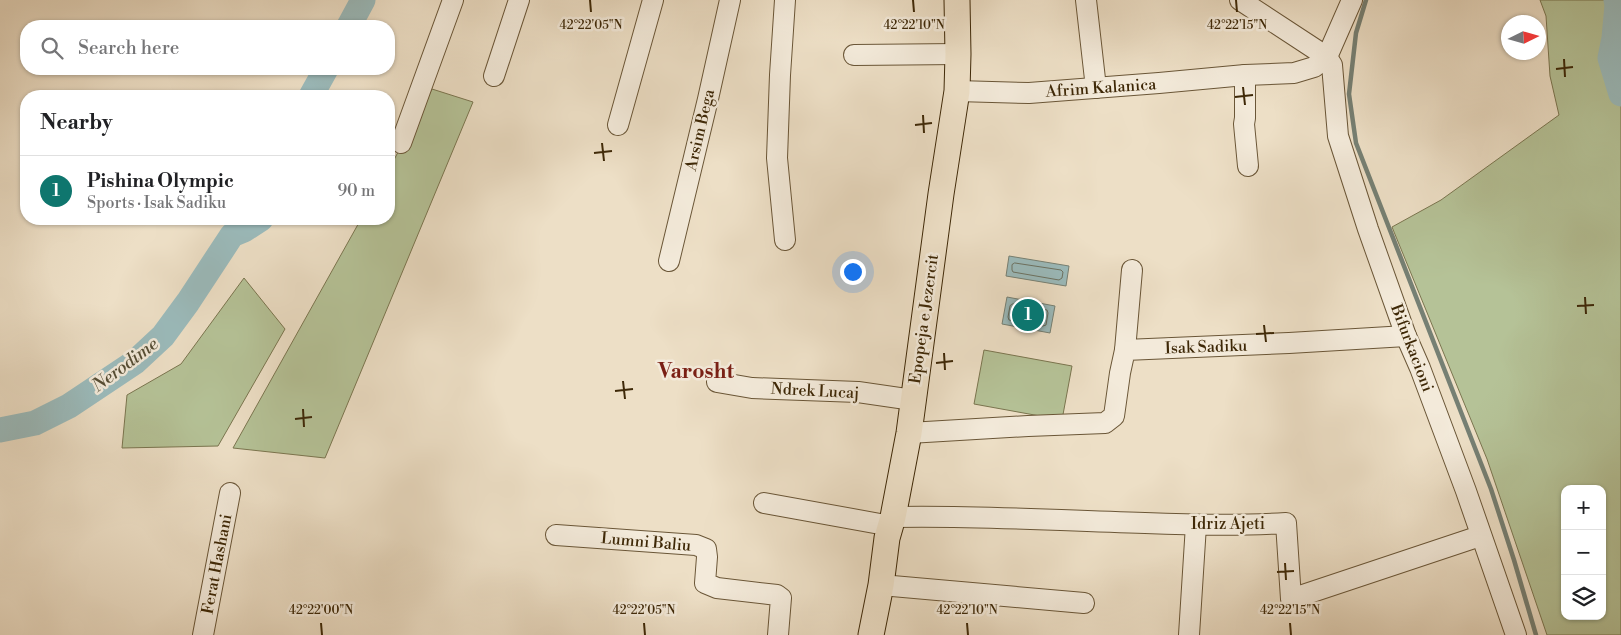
<!DOCTYPE html>
<meta charset="utf-8">
<style>
:root{--surface:#fff;--page:#f6f6f6;--text:#202124;--muted:#757577;--line:#e0e0e0;--accent:#0f766e}
body{margin:0;font-family:"Libre Bodoni",serif;background:var(--page);color:var(--text)}
.controls{position:absolute;right:15px;bottom:15px;display:grid;overflow:hidden;border-radius:10px;box-shadow:0 1px 4px #0004}
.controls button{width:45px;height:45px;display:grid;place-items:center;padding:0;border:0;border-bottom:1px solid var(--line);background:var(--surface);color:var(--text);font:25px sans-serif}
.compass{position:absolute;left:1501px;top:15px;width:45px;height:45px;border-radius:50%;background:var(--surface);box-shadow:0 1px 4px #0004;rotate:85deg}
.you{position:absolute;left:852px;top:271px;width:18px;height:18px;margin:-12px;border:4px solid #fff;border-radius:50%;background:#1a73e8;box-shadow:0 0 0 8px #1a73e833}
.badge{display:grid;place-items:center;width:32px;height:32px;border-radius:50%;background:var(--accent);color:#fff;font-size:16px;font-weight:700}
.pin{position:absolute;translate:-50% -50%;border:2px solid #fff;box-shadow:0 1px 5px #0006}
.list{margin:0;padding:0;list-style:none}
h2{display:flex;justify-content:space-between;align-items:center;height:65px;margin:0;padding:0 20px;font-size:21px}
h2 small{font-size:16px;font-weight:400;color:var(--muted)}
.list li{display:grid;grid-template-columns:32px 1fr auto;gap:15px;align-items:center;box-sizing:border-box;height:70px;padding:0 20px;border-top:1px solid var(--line)}
.list b{display:block;font-size:19px;white-space:nowrap}
.list p{margin:0;font-size:16px;white-space:nowrap;color:var(--muted)}
.list em{font-size:16px;font-style:normal;color:var(--muted)}
.icon{flex:none;width:28px;height:28px;fill:none;stroke:currentColor;stroke-width:2;stroke-linecap:round;stroke-linejoin:round}
.map{position:relative;flex:none;width:1621px;height:635px;overflow:hidden}
.search{position:absolute;background:var(--surface);box-shadow:0 1px 4px #0004;left:20px;top:20px;width:375px;height:55px;display:flex;align-items:center;gap:12px;box-sizing:border-box;padding:0 18px;border-radius:20px;color:var(--muted);font-size:19px}
.panel{position:absolute;background:var(--surface);box-shadow:0 1px 4px #0004;left:20px;top:90px;width:375px;height:135px;border-radius:20px}
.map>svg:first-child{display:block}
.green{fill:#b5c297;stroke:#7a754f;fill-rule:evenodd}
.water{fill:#9bbbbc;stroke:#768074}
.lines{fill:none;stroke-linecap:round;stroke-linejoin:round}
.shore{stroke:#6c7262;stroke-width:1}
.stream{stroke:#768074;stroke-width:4.5}
.river{stroke:#9bbbbc;stroke-width:25}
.minor-casing{stroke:#6a5637;stroke-width:22}
.major-casing{stroke:#3e2807;stroke-width:27}
.minor{stroke:#f3eada;stroke-width:20}
.major{stroke:#eddfc6;stroke-width:25}
.ticks{fill:none;stroke:#3e2807;stroke-width:2}
.labels{text-anchor:middle;dominant-baseline:central;stroke-width:5;stroke-linejoin:round;paint-order:stroke}
.street-label{font-size:16px;fill:#3e2807;stroke:#f3eada}
.water-label{font-size:18px;font-style:italic;fill:#554d34;stroke:#f3eada}
.district-label{font-size:21px;font-weight:bold;fill:#7a1f14;stroke:#f3eada}
.ticks-label{font-size:12px;text-anchor:middle;fill:#3e2807;stroke:#f3eada;stroke-width:5;stroke-linejoin:round;paint-order:stroke}
</style>
<div class="map">
<svg width="1621" height="635" viewBox="0 0 1621 635">
<rect width="100%" height="100%" fill="#eddfc6"/>
<filter id="stains"><feTurbulence type="fractalNoise" baseFrequency=".004" numOctaves="4"/><feColorMatrix values="0 0 0 0 .2 0 0 0 0 .09 0 0 0 0 .02 0 0 0 .5 -.17"/></filter>
<radialGradient id="worn" r=".72"><stop offset=".6" stop-color="#630" stop-opacity="0"/><stop offset="1" stop-color="#630" stop-opacity=".3"/></radialGradient>
<!-- green -->
<g class="green">
<path d="M1540 0H1621V635H1547L1487 459 1392 227 1441 200 1559 115 1550 76 1546 16ZM1565 489H1602V616H1565Z"/>
<polygon points="432,89 473,102 325,458 233,448 361,219 389,219 389,169"/>
<polygon points="244,278 285,329 218,446 122,448 127,395 181,364"/>
<polygon points="984,350 1072,366 1062,420 974,404"/>
</g>
<!-- water -->
<g class="water">
<polygon points="1009,256 1069,266 1066,286 1006,276"/>
<polygon points="1007,297 1055,306 1050,333 1002,324"/>
</g>
<g class="lines">
<!-- shore -->
<g class="shore">
<polygon points="1015,263 1061,270 1063,272 1062,278 1059,280 1013,272 1012,270 1012,265"/>
<polygon points="1013,304 1047,310 1048,313 1046,325 1043,326 1009,320 1008,317 1010,306"/>
</g>
<!-- stream -->
<polyline class="stream" points="1366,0 1356,33 1349,94 1356,143 1491,489 1514,560 1536,635"/>
<!-- river -->
<g class="river">
<polyline points="1616,0 1617,5 1614,38 1610,58 1621,94"/>
<polyline points="349,26 363,0"/>
<polyline points="311,96 326,69"/>
<polyline points="0,430 35,423 69,406 135,362 163,336 188,302 232,235 244,230 261,219"/>
</g>
<!-- minor casing -->
<g class="minor-casing">
<g id="minor">
<polyline points="1086,0 1096,88"/>
<polyline points="1240,0 1327,57 1332,65 1338,136 1368,229 1406,336 1420,368 1466,491 1516,635"/>
<polyline points="854,55 958,54"/>
<polyline points="1245,75 1245,118 1244,124 1248,166"/>
<polyline points="494,76 519,0"/>
<polyline points="957,91 1029,93 1159,83 1245,75 1294,73 1314,67 1327,57 1352,0"/>
<polyline points="618,125 653,0"/>
<polyline points="401,143 453,0"/>
<polyline points="785,240 777,158 780,75 785,0"/>
<polyline points="669,261 708,99 730,0"/>
<polyline points="1125,350 1132,270"/>
<polyline points="717,382 752,388 858,392 913,400"/>
<polyline points="909,433 1028,426 1105,423 1114,416 1120,373 1125,350 1289,343 1406,336"/>
<polyline points="764,503 891,526"/>
<path d="M893 517C977 515 1061 521 1145 523 1192 525 1239 526 1286 523L1291 599 1480 536"/>
<polyline points="556,535 696,545 706,549 707,557 705,583 717,588 777,595 781,598 778,635"/>
<polyline points="881,585 1084,603"/>
<polyline points="203,635 230,493"/>
<polyline points="1189,635 1196,525"/>
</g>
</g>
<!-- major casing -->
<g class="major-casing">
<polyline id="major" points="871,635 881,585 887,538 893,517 909,433 941,194 957,91 958,54 957,0"/>
</g>
<!-- minor -->
<use href="#minor" class="minor"/>
<!-- major -->
<use href="#major" class="major"/>
</g>
<!-- ticks -->
<path class="ticks" d="M590 0 591 12M913 0 914 12M1236 0 1237 12M1564 59 1565 77M1556 69 1573 67M1243 87 1245 105M1235 97 1253 95M923 115 924 133M915 125 932 123M602 143 604 161M594 153 612 151M1585 297 1586 314M1577 306 1594 305M1264 325 1266 342M1256 334 1274 333M944 353 945 370M936 363 953 361M623 381 625 399M615 391 633 389M303 409 304 427M295 419 312 417M1285 563 1286 580M1277 572 1294 571M321 623 322 635M644 623 645 635M967 623 968 635M1290 623 1291 635"/>
<g class="labels">
<!-- street labels -->
<g class="street-label">
<text transform="translate(1101 88) rotate(-4)">Afrim Kalanica</text>
<text transform="translate(700 130) rotate(-77)">Arsim Bega</text>
<text transform="translate(924 319) rotate(-82)">Epopeja e Jezercit</text>
<text transform="translate(1206 347) rotate(-2)">Isak Sadiku</text>
<text transform="translate(1412 348) rotate(69)">Bifurkacioni</text>
<text transform="translate(815 391) rotate(3)">Ndrek Lucaj</text>
<text x="1228" y="524">Idriz Ajeti</text>
<text transform="translate(646 542) rotate(5)">Lumni Baliu</text>
<text transform="translate(217 564) rotate(-79)">Ferat Hashani</text>
</g>
<!-- water labels -->
<g class="water-label">
<text transform="translate(125 365) rotate(-37)">Nerodime</text>
</g>
<!-- district labels -->
<g class="district-label">
<text x="696" y="372">Varosht</text>
</g>
</g>
<g class="ticks-label">
<text x="591" y="29">42°22'05"N</text>
<text x="914" y="29">42°22'10"N</text>
<text x="1237" y="29">42°22'15"N</text>
<text x="321" y="614">42°22'00"N</text>
<text x="644" y="614">42°22'05"N</text>
<text x="967" y="614">42°22'10"N</text>
<text x="1290" y="614">42°22'15"N</text>
</g>
<rect width="100%" height="100%" filter="url(#stains)"/>
<rect width="100%" height="100%" fill="url(#worn)"/>
</svg>
<div class="controls">
<button>+</button>
<button>−</button>
<button><svg class="icon" aria-label="layers" viewBox="0 0 24 24"><path d="M12 4l9 5-9 5-9-5zM3 14l9 5 9-5"/></svg></button>
</div>
<svg class="compass" viewBox="-18 -18 36 36"><path d="M0-13l5 13h-10z" fill="#e53935"/><path d="M0 13l5-13h-10z" fill="#757577"/></svg>
<div class="you"></div>
<div class="pin badge" style="left:1028px;top:315px">1</div>
<div class="search"><svg class="icon" aria-label="search" viewBox="0 0 24 24"><circle cx="10" cy="10" r="6"/><path d="M15 15l6 6"/></svg>Search here</div>
<section class="panel">
<h2>Nearby<small></small></h2>
<ul class="list">
<li><span class="badge">1</span><div><b>Pishina Olympic</b><p>Sports · Isak Sadiku</p></div><em>90 m</em></li>
</ul>
</section>
</div>
